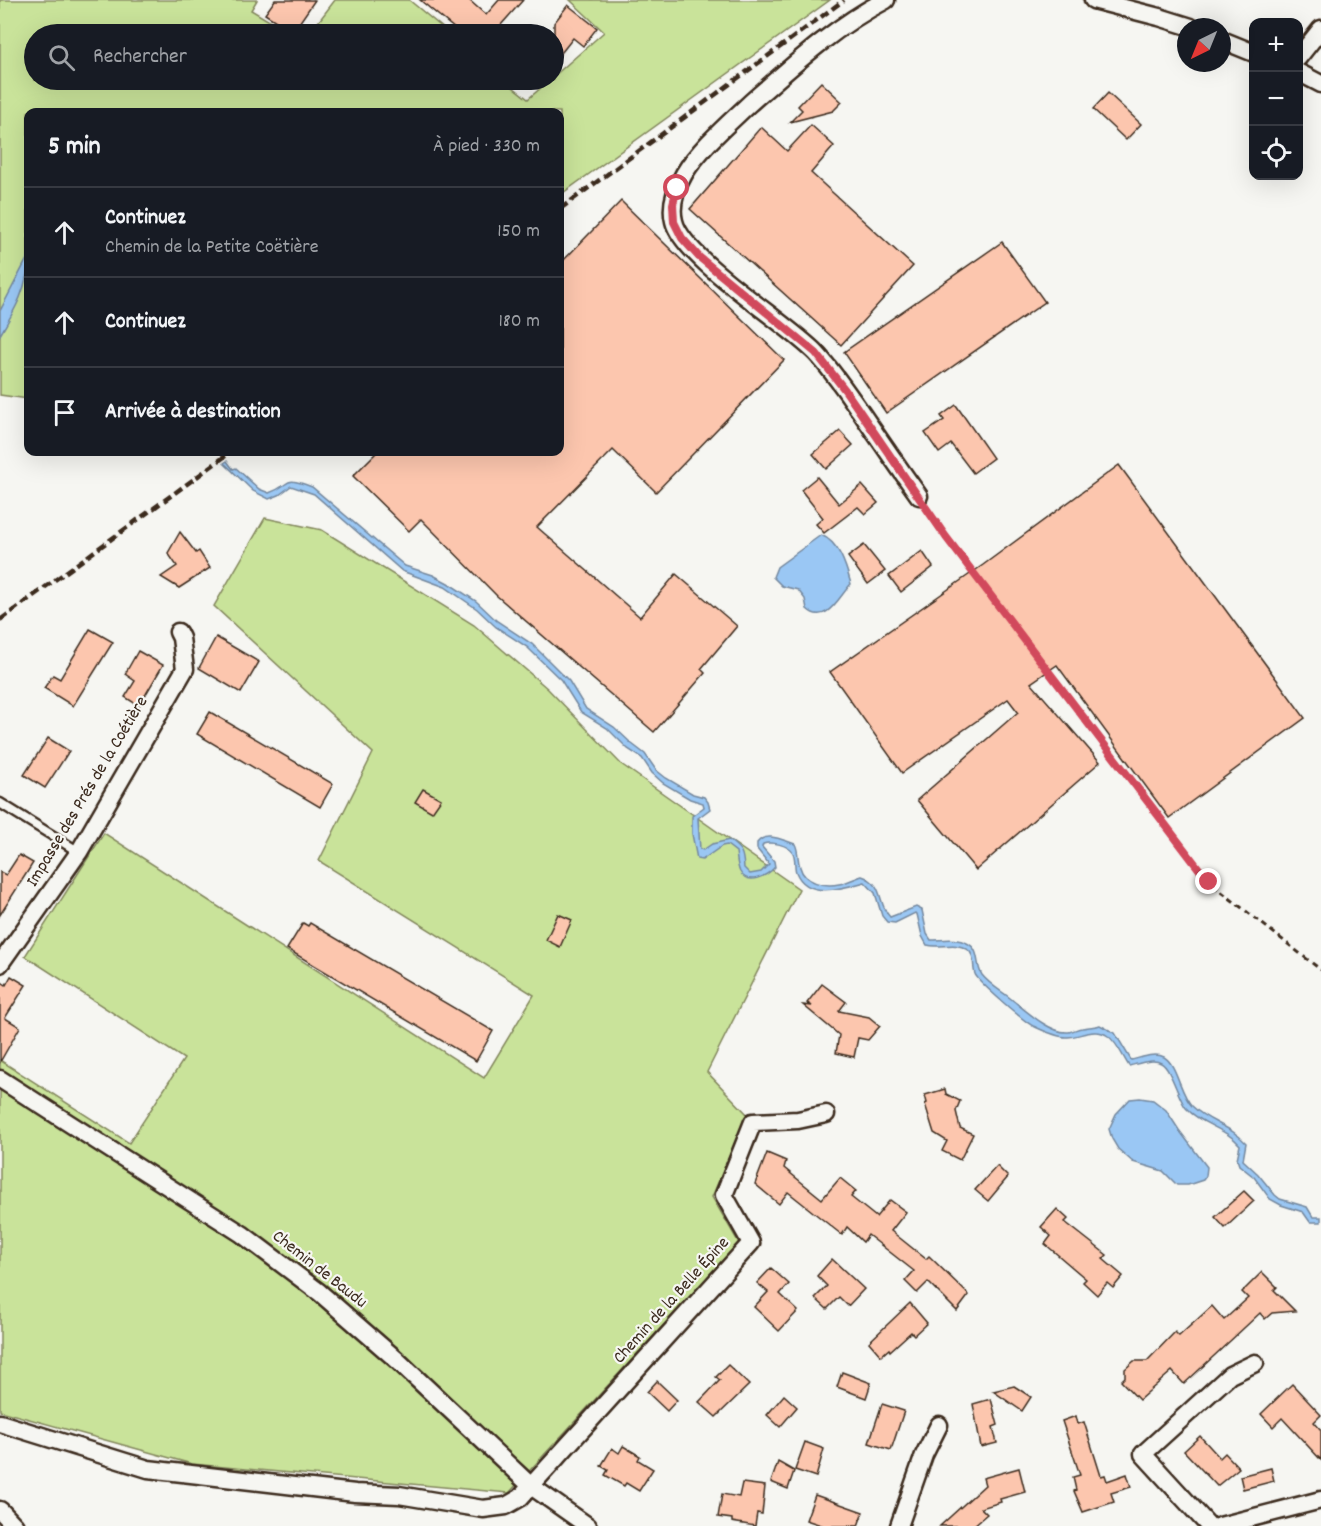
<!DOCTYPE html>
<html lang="fr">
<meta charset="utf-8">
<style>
:root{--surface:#171b24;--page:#242831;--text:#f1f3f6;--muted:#9ea1a6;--line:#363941}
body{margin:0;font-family:Dekko,sans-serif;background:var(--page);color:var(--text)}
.controls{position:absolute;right:18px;top:18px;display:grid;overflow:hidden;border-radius:12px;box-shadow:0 6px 24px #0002}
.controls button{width:54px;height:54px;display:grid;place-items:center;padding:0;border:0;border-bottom:2px solid var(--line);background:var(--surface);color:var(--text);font:30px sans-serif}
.compass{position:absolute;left:1177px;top:18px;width:54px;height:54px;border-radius:50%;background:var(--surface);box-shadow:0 6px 24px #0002;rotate:223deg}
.stop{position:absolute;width:18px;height:18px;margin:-14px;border:4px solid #d1495b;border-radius:50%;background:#fff}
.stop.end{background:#d1495b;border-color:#fff;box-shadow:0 2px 6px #0008}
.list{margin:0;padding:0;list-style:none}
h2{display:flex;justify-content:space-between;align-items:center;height:78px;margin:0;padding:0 24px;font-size:26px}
h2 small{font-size:20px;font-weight:400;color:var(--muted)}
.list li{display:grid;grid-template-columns:39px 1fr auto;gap:18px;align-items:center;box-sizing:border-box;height:90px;padding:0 24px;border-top:2px solid var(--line)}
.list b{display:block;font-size:22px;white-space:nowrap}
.list p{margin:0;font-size:20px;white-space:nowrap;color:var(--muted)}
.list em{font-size:20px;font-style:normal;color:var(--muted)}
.icon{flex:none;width:33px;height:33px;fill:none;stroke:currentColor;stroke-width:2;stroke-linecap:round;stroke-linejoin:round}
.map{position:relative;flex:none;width:1321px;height:1526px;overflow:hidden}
.search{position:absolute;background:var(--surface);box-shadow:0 6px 24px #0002;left:24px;top:24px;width:540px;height:66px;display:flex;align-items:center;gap:15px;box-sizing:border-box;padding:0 21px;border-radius:33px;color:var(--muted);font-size:22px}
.panel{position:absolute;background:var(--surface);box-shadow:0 6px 24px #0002;left:24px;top:108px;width:540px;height:348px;border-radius:12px}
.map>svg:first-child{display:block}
.green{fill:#c9e39a;stroke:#82865c;stroke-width:1.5}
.water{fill:#9ac7f4;stroke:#74889e;stroke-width:1.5}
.building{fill:#fcc6ae;stroke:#3b2a1e;stroke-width:1.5}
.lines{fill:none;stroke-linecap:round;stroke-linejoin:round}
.lane-casing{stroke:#3b2a1e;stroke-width:13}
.street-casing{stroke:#3b2a1e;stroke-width:21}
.path{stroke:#3b2a1e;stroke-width:3;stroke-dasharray:6 4.5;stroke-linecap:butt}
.lane{stroke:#f6f6f2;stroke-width:8}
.street{stroke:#f6f6f2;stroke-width:16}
.rail{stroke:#3b2a1e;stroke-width:4.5;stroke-dasharray:9 4.5;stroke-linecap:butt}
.route{stroke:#d1495b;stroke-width:8}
.labels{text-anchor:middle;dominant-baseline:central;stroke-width:4.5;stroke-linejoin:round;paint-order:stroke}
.street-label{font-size:18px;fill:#3b2a1e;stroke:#f6f6f2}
</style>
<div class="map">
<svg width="1321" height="1526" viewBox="0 0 1321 1526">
<rect width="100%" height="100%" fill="#f6f6f2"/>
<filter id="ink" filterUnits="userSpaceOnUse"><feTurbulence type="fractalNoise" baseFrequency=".0167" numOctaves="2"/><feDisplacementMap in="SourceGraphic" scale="12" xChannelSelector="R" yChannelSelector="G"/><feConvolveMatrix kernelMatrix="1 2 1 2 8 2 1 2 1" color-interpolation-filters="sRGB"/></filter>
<g filter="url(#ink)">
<!-- green -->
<g class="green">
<polygon points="0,0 257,0 251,10 291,34 34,34 34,80 504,80 528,99 550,80 554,80 554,76 604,32 570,0 830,0 560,195 560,112 28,112 28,399 0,395"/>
<polygon points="335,0 409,0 450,34 309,34"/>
<polygon points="265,518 322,530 474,625 548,689 621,764 799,889 707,1072 747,1114 712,1197 739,1243 509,1493 192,1464 0,1411 0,1060 129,1143 184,1059 25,956 104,833 484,1078 534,995 319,861 373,753 214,606"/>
</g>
<!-- water -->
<g class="water">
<path d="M28 257C29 286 15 310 0 335V311Z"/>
<path d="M227 461 233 469 236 468 259 489 269 493C294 484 281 475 312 487L405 566 433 575 448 583 476 601 497 621 532 644 569 681 586 709 614 727 632 744 645 754 656 770 666 778 693 794 704 797 708 802 710 809 698 818 700 849 703 850 712 844 729 840C742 850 743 852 744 868L750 874 761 872 769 864 757 849V843C766 831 782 840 795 844 799 852 797 859 800 867 804 883 825 887 839 884 847 883 855 878 862 876 885 884 877 904 890 917L916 907 922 910 927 934 931 940C943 940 956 937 967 943 981 950 975 964 982 975 990 985 1001 991 1010 998 1024 1009 1050 1034 1069 1032 1074 1031 1078 1028 1082 1028 1089 1027 1094 1027 1100 1025L1115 1033 1131 1060C1141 1058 1155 1052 1164 1057 1177 1064 1180 1094 1192 1106 1209 1123 1230 1125 1246 1143L1243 1160 1258 1174 1275 1195 1280 1199 1307 1207 1313 1217H1321V1222H1310L1303 1212 1281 1205 1270 1199 1254 1177 1239 1165 1237 1159 1240 1145C1226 1128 1201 1125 1186 1108 1178 1098 1171 1068 1161 1063 1153 1058 1138 1064 1129 1066 1123 1057 1117 1042 1108 1036 1096 1027 1081 1036 1068 1037 1058 1038 1042 1030 1033 1026 1025 1022 978 982 975 974 972 966 976 955 967 949 954 941 940 949 927 945L922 936 917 914 915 913 895 923 887 922 882 916 875 893 865 882C844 888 807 900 796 872 794 867 796 859 793 853 789 845 771 841 763 844L762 847 774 861 775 867C767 876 748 886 740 872 737 866 737 858 736 852L727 845 722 846 702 860 697 859 692 834V816L704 807 703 803 690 799 663 783 652 773 642 758 628 749 607 728 581 712 561 680 527 647 496 627 477 609 445 587 402 571 314 494 291 486 279 495 269 499 253 491 224 463Z"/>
<path d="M821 535C839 542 846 566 851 584 840 595 826 627 807 609L805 599 798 590 782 586 773 577 777 567Z"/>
<polygon points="1140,1098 1153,1100 1166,1110 1179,1130 1207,1167 1206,1176 1203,1180 1188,1185 1177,1185 1163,1171 1133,1162 1118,1149 1112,1139 1109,1129 1116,1114 1130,1099"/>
</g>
<!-- building -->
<g class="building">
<polygon points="275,0 315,0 293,32 265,14"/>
<polygon points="420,0 469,0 486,15 499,0 523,0 500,26 510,34 461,34"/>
<polygon points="568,5 597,28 583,46 573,38 554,62 554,23"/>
<polygon points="821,82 842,102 833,111 790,122 802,110 798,106"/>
<polygon points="1108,93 1141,124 1126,140 1093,109"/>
<polygon points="811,125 834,146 811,173 913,266 841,345 690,209 761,127 787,151"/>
<polygon points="621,201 784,360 656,492 613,450 537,527 640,617 676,574 737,626 701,669 705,673 654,732 497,596 421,519 409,531 353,476 377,452 560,452 560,264"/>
<polygon points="1002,242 1045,302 886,413 844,352"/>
<polygon points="956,405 993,458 973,473 951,444 939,453 925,433 944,420 941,416"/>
<polygon points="840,431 853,445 826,469 813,454"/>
<polygon points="1119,465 1305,718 1169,818 1057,665 1031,683 1100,762 976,870 917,800 1018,712 1008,699 902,773 830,672 983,565"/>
<polygon points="817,477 839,504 862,485 878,503 865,514 858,507 824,533 816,524 823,518 801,490"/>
<polygon points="180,532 196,553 199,551 210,568 179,588 161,577 177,566 168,553"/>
<polygon points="864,545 885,571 868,584 848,557"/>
<polygon points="922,551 933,567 901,592 889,576"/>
<polygon points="90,629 113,642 73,706 44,688 53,675 60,679"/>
<polygon points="216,637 259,662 241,693 199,668"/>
<polygon points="138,651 163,665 139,706 125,697 135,681 125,674"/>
<polygon points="210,712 333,784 320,807 197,734"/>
<polygon points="48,738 69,751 45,788 24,775"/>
<polygon points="423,789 441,799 432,812 415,802"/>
<polygon points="19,855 33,863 0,915 0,872 6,875"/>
<polygon points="558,914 572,920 560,947 546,940"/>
<polygon points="303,923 308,926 310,923 493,1031 476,1061 287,949"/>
<polygon points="11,976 26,985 5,1018 20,1027 0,1062 0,981 6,985"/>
<polygon points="822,984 846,1002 839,1011 869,1017 880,1026 868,1040 858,1038 854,1057 836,1053 839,1035 803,1005 812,1006 807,1003"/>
<polygon points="945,1089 946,1094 960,1101 956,1111 960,1128 973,1134 960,1160 942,1151 947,1141 934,1133 925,1104 927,1103 925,1095"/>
<polygon points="767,1153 786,1161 784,1168 822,1199 840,1178 856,1191 851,1197 876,1217 890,1200 906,1212 891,1231 926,1259 929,1256 969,1295 957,1311 928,1282 917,1293 905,1281 914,1271 868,1235 863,1242 847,1227 842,1235 788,1192 779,1204 755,1184"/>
<polygon points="997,1166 1008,1177 988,1201 975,1190"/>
<polygon points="1244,1191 1254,1201 1225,1228 1215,1217"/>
<polygon points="1057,1209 1068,1219 1065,1222 1107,1255 1103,1259 1123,1276 1113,1288 1107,1283 1097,1295 1083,1282 1086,1279 1045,1244 1051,1236 1041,1227"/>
<polygon points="832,1259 864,1289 848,1306 839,1297 827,1309 815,1298 827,1286 817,1276"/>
<polygon points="771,1268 789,1284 780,1294 798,1311 779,1331 754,1307 768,1292 757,1283"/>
<polygon points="1262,1272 1277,1287 1274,1290 1295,1311 1272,1313 1265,1319 1260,1313 1184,1384 1172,1371 1139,1400 1121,1381 1125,1377 1125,1369 1134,1361 1147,1361 1175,1332 1179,1336 1212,1306 1224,1320 1248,1298 1242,1292"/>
<polygon points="910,1303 927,1323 914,1335 911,1332 890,1351 889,1349 881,1356 869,1342"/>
<polygon points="728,1365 749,1385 716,1417 699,1402 720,1380 716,1377"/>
<polygon points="842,1372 871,1383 866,1398 837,1387"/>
<polygon points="657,1381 677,1400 667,1411 647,1392"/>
<polygon points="1292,1384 1321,1415 1314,1422 1321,1430 1321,1460 1282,1418 1273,1427 1261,1414"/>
<polygon points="1014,1386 1031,1397 1022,1411 993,1391"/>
<polygon points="784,1395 797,1407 780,1427 767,1415"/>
<polygon points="991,1399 998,1425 993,1427 997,1443 981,1447 973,1404"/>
<polygon points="882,1404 904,1411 891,1450 869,1443"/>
<polygon points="1076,1416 1078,1424 1084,1422 1101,1476 1105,1475 1107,1481 1127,1474 1131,1487 1111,1493 1114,1502 1083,1512 1074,1491 1076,1490 1073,1477 1080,1475 1062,1421"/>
<polygon points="1200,1436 1220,1458 1225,1453 1239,1468 1217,1486 1184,1451"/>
<polygon points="805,1442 824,1449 816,1477 795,1470"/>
<polygon points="623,1446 640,1456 638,1460 653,1469 639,1491 626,1483 624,1486 605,1475 608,1470 601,1466 612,1448 619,1453"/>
<polygon points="778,1462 794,1471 788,1489 771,1482"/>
<polygon points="1019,1468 1025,1492 1000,1499 1001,1502 981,1508 987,1514 973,1526 940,1526 985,1485 983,1478"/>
<polygon points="1271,1468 1274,1481 1243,1489 1240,1476"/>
<polygon points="742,1483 765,1486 762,1514 757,1513 755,1526 732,1522 732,1519 718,1517 722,1494 739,1497"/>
<polygon points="815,1495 863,1512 858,1526 824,1526 806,1520"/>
</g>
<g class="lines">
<!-- lane casing -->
<g class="lane-casing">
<polyline id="lane" points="0,803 79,852"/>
</g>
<!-- street casing -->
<g class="street-casing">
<g id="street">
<path d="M886 0C835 26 792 66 749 104 728 124 699 149 684 174 676 188 670 205 674 221 682 258 786 322 816 353 832 370 846 391 860 411 879 439 899 468 919 496"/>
<polyline points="1093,0 1159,17 1191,27"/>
<polyline points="1222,40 1254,53"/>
<polyline points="1298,58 1321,29"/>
<polyline points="1298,72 1321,84"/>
<polyline points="0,964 79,852 185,669 181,638 178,632"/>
<polyline points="0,1079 242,1234 319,1292 397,1360 531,1486 588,1526"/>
<polyline points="0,1423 148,1469 355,1493 399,1495 483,1509 506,1506 520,1498 751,1243 724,1195 753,1122 798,1120 826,1114"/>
<polyline points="0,1510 15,1526"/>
<polyline points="899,1526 924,1455 939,1425"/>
<polyline points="1209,1526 1143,1454 1230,1375 1255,1363"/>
<polyline points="1220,1526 1321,1500"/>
</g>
</g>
<!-- path -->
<polyline class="path" points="927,509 946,537 1209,882 1321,970"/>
<!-- lane -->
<use href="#lane" class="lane"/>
<!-- street -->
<use href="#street" class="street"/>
<!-- rail -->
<g class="rail">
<polyline points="560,209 844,0"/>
<polyline points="0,620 231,452"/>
</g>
</g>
</g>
<g class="lines" filter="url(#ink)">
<!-- route -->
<polyline class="route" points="677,188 673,204 674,222 682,238 699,257 816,353 845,390 946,537 1209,882"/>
</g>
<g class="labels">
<!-- street labels -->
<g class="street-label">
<text transform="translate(88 792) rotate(-59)">Impasse des Prés de la Coétière</text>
<text transform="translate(319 1270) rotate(38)">Chemin de Baudu</text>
<text transform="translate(672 1301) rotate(-48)">Chemin de la Belle Épine</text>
</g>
</g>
</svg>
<div class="controls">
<button>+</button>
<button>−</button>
<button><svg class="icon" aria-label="locate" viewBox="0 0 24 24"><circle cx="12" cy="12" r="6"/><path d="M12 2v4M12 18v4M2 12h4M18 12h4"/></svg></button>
</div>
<svg class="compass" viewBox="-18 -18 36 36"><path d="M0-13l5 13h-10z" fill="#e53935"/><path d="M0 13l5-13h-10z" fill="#9ea1a6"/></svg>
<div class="stop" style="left:677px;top:188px"></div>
<div class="stop end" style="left:1209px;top:882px"></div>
<div class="search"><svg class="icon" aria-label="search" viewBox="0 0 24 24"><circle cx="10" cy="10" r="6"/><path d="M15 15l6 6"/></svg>Rechercher</div>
<section class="panel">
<h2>5 min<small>À pied · 330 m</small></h2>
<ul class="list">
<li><svg class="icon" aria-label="ahead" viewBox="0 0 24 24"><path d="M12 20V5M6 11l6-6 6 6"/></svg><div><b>Continuez</b><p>Chemin de la Petite Coëtière</p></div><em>150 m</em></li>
<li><svg class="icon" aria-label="ahead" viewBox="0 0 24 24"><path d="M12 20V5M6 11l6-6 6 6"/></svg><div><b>Continuez</b></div><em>180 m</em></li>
<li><svg class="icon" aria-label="arrive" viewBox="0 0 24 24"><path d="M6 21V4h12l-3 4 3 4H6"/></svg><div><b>Arrivée à destination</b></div></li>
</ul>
</section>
</div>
